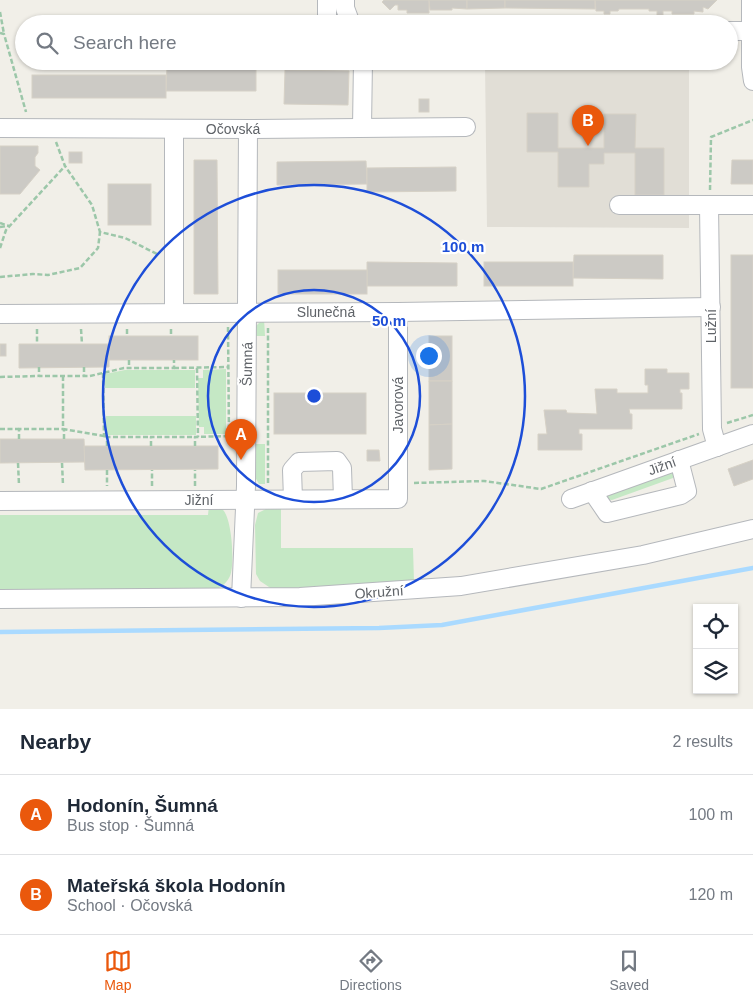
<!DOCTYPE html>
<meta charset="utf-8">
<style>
:root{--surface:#fff;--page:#f2f2f3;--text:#1f2937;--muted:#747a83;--line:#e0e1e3;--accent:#ea580c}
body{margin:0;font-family:Arial,sans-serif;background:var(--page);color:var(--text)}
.controls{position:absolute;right:15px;bottom:15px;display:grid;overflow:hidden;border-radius:0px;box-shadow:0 1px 4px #0004}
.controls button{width:45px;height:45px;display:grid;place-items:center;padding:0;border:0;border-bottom:1px solid var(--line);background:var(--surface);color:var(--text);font:25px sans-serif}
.you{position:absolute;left:428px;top:355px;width:18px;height:18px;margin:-12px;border:4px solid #fff;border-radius:50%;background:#1a73e8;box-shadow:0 0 0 8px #1a73e833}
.badge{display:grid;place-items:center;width:32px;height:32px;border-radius:50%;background:var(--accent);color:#fff;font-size:16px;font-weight:700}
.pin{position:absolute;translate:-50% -41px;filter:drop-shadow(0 1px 2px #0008)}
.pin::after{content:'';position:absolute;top:26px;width:18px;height:15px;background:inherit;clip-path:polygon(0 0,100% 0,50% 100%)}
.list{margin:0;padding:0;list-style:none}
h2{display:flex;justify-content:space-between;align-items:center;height:65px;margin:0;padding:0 20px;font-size:21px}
h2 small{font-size:16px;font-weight:400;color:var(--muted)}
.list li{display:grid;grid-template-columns:32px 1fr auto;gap:15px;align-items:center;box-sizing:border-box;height:80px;padding:0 20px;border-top:1px solid var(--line)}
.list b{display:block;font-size:19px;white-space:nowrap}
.list p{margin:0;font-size:16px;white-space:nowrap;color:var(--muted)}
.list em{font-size:16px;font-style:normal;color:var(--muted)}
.icon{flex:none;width:28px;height:28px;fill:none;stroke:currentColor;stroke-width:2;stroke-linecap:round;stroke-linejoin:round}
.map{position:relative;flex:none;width:753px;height:709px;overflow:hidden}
.search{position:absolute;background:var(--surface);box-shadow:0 1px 4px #0004;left:15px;right:15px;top:15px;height:55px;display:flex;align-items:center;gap:12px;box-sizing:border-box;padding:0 18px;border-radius:28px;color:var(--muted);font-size:19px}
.sheet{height:225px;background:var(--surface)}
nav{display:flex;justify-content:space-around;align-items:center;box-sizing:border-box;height:70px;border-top:1px solid var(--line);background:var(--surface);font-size:14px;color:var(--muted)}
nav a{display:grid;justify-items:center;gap:2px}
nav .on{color:var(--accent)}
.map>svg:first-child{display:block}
.education{fill:#e1ded6}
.green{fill:#c5e8c5}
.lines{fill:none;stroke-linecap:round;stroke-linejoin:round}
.stream{stroke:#aadaff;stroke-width:4.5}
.building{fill:#cccac5;stroke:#d6d1c6}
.minor-casing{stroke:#b5b8bc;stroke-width:20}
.path{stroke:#9cc7a9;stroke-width:2.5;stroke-dasharray:5 2.5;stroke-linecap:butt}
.minor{stroke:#fff;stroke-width:18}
.ring{fill:none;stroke:#1d4ed8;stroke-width:2.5}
.labels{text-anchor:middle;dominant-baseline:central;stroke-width:4.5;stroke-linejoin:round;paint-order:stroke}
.street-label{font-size:14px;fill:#5f6368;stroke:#fff}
.centre{fill:#1d4ed8;stroke:#fff;stroke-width:2.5}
.ring-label{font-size:15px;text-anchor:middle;font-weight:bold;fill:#1d4ed8;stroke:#fff;stroke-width:4.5;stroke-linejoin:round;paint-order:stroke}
</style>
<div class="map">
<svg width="753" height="709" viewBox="0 0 753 709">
<rect width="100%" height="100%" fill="#f1efe8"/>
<!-- education -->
<polygon class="education" points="485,64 689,65 689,228 487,227"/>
<!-- green -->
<g class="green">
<polygon points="264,318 265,336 254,336 256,326"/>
<polygon points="226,369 226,434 204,434 204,427 199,427 198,378 203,378 203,370"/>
<polygon points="125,370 195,370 195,388 105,388 105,374"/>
<rect x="106" y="416" width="90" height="19"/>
<polygon points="254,444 265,444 265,484 259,484 255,477"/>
<polygon points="672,468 675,475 673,478 612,500 606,499 605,492"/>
<path d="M209 505C214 506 220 507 223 510 232 519 235 564 230 576 227 582 223 586 217 589L0 590V515H208Z"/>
<polygon points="281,505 281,548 413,548 414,582 272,589 260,581 256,574 255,525 258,513 268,508"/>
</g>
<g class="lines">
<!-- stream -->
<polyline class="stream" points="0,632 379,628 442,625 753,568"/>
</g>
<!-- building -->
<g class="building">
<polygon points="384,0 429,0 429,13 407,13 407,10 398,10 398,5 395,5 390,10 382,2"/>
<polygon points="429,0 467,0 467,9 452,8 452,10 430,10"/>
<polygon points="467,0 505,0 505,8 467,9"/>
<polygon points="505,0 595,0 595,9 505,8"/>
<polygon points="595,0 717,0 708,9 703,7 703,12 694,11 694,14 672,14 672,11 663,11 663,15 657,15 657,11 649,11 649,9 619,9 618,11 610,11 610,14 604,14 604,11 596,11"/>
<polygon points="167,67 256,67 256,91 166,91"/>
<polygon points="285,70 349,71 348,105 284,104"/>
<rect x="32" y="75" width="134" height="23"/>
<rect x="419" y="99" width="10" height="13"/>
<polygon points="527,113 558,113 558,148 604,148 604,114 636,114 635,148 664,148 664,195 635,195 635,153 604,153 604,164 589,164 589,187 558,187 558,152 527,152"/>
<polygon points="0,146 38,146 38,153 35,157 35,166 40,170 20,194 0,194"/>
<rect x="69" y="152" width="13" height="11"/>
<polygon points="194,160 217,160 218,294 194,294"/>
<polygon points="732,160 753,160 753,184 731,184"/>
<polygon points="366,161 367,184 277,185 277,162"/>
<polygon points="456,167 456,191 367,192 367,168"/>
<rect x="108" y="184" width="43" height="41"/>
<polygon points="574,255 663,255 663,279 573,278"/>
<rect x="731" y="255" width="22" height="133"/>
<polygon points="367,262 457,263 457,286 367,286"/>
<rect x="484" y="262" width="89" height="24"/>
<rect x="278" y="270" width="89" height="24"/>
<rect x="109" y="336" width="89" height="24"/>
<rect x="429" y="336" width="23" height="45"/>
<rect x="0" y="344" width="6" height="12"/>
<polygon points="19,344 109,344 109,367 19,368"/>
<polygon points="645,369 667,369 667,373 689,373 689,389 680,389 680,393 682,393 682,409 629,409 630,414 632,414 632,429 579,429 579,434 582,434 582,450 538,450 538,434 547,434 544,410 566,410 567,413 597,414 595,389 617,389 617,393 648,393 648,385 645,385"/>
<polygon points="429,381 452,381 452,424 429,425"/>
<rect x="274" y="393" width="92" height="41"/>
<polygon points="452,424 452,469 429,470 429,425"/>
<polygon points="0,439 84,439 85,462 0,463"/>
<polygon points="84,446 218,446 218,469 85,470"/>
<polygon points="367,450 379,450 380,461 367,461"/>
<polygon points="753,460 753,479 734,486 728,469"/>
</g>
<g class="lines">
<!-- minor casing -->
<g class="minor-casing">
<g id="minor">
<polyline points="327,0 327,24"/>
<polyline points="345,0 345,8 351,24"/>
<polyline points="751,0 751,67 753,81"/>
<polyline points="729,31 753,31"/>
<polyline points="362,127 363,61"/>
<polyline points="0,128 248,129 466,127"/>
<polyline points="619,205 753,205"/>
<polyline points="709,205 712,429 717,447"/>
<polyline points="174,313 174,129"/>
<polyline points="0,314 398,312 711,307"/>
<polyline points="592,491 607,513 681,495 687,491 679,460"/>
<polyline points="293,499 292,470 299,462 337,461 342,468 343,499"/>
<polyline points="571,499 753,434"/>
<polyline points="0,501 398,499 398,312"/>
<polyline points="241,598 246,486 248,129"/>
<polyline points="0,599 300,597 461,586 643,555 753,529"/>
</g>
</g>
<!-- path -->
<g class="path">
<polyline points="0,12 4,34"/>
<polyline points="0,33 4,34 26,112"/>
<polyline points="56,142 65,166 92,205 100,232 125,238 159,255"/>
<polyline points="710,190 711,137 753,120"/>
<polyline points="0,223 9,226"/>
<polyline points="0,227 8,226"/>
<polyline points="0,248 6,230 65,166"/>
<polyline points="0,277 33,274 48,275 80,268 98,248 100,232"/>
<polyline points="228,327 229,436 231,436"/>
<polyline points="268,328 268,485"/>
<polyline points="37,329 37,344"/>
<polyline points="81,329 82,344"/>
<polyline points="127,329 127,336"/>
<polyline points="171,329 171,336"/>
<polyline points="129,360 129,368"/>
<polyline points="39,367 39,376 90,376 124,368 174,368 174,360"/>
<polyline points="84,367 84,376"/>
<polyline points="174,368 229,367"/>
<polyline points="197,368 198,437"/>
<polyline points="103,373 104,436 107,437"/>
<polyline points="63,376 63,429 104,436"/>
<polyline points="0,377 38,376"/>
<polyline points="727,423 753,415"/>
<polyline points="0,429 19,429"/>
<polyline points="19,439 19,429 63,429"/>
<polyline points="64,439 64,429"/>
<polyline points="107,446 107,437 151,437"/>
<polyline points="151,446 151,437 195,437"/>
<polyline points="195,446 195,437 229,436"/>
<polyline points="18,463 19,485"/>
<polyline points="62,463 63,485"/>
<polyline points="107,470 107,486"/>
<polyline points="414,483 484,481 541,489 699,434"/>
<polyline points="152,486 152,470"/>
<polyline points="195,486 195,470"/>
</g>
<!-- minor -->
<use href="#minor" class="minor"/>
</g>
<!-- distance rings -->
<g class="ring">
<circle cx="314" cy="396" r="106"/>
<circle cx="314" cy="396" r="211"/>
</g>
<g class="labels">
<!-- street labels -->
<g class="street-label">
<text x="233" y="129">Očovská</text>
<text x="326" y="312">Slunečná</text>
<text transform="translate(711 326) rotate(-90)">Lužní</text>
<text transform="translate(247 364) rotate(-89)">Šumná</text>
<text transform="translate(398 405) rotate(-90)">Javorová</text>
<text transform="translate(662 466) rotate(-20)">Jižní</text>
<text x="199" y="500">Jižní</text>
<text transform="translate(379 592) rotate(-4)">Okružní</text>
</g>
</g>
<circle cx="314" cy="396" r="8" class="centre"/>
<g class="ring-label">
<text x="463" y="252">100 m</text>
<text x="389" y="326">50 m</text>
</g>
</svg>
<div class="controls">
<button><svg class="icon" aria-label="locate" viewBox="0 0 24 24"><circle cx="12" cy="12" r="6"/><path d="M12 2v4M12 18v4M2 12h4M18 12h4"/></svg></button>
<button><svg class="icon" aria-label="layers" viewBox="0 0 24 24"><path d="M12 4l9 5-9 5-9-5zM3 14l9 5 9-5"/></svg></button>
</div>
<div class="you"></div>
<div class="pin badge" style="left:241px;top:460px">A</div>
<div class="pin badge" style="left:588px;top:146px">B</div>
<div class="search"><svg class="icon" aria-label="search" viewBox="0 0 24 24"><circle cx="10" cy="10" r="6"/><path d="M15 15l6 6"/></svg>Search here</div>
</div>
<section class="sheet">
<h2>Nearby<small>2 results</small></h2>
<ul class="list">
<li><span class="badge">A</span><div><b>Hodonín, Šumná</b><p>Bus stop · Šumná</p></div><em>100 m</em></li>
<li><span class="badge">B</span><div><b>Mateřská škola Hodonín</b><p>School · Očovská</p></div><em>120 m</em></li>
</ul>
</section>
<nav>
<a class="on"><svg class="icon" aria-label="map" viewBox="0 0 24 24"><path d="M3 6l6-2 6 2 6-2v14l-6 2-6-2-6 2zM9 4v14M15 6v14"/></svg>Map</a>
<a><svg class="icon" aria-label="directions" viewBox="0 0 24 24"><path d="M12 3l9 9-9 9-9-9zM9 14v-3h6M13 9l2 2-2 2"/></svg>Directions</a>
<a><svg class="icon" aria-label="saved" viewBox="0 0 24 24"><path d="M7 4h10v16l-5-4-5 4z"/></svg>Saved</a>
</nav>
